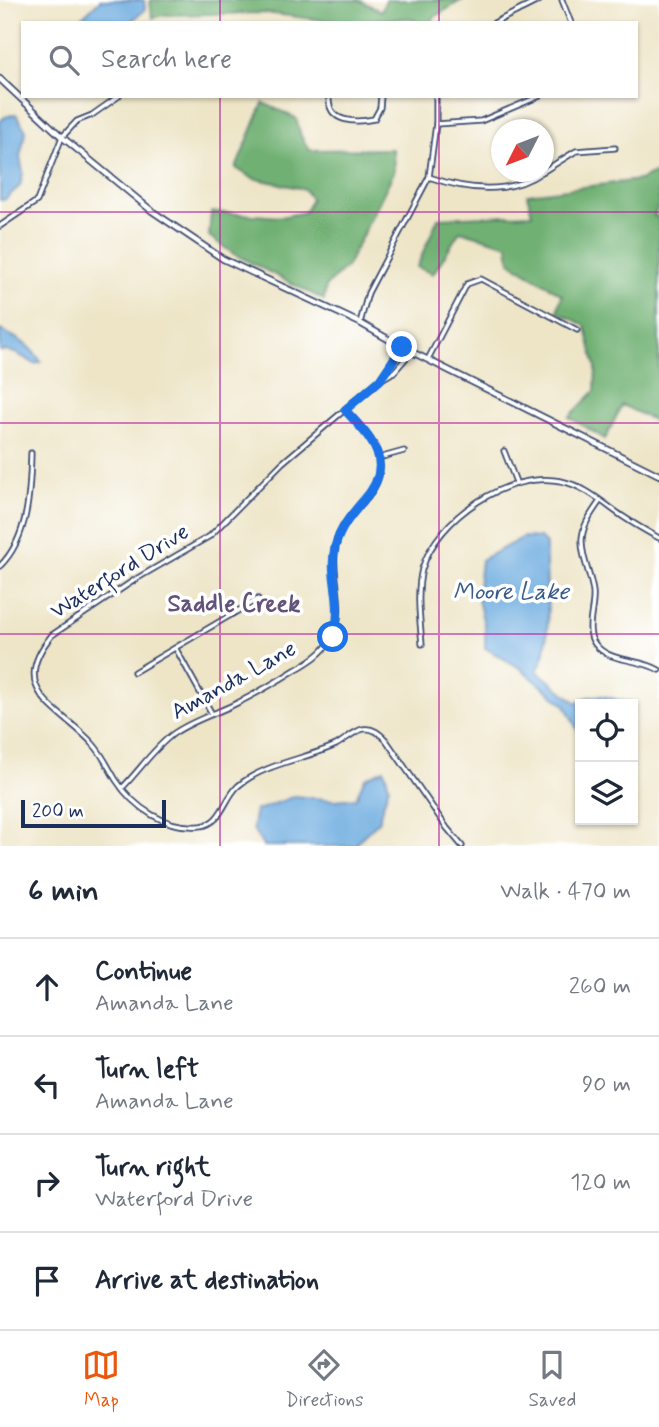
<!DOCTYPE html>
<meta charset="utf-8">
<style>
:root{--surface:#fff;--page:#f2f2f3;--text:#1f2937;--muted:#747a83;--line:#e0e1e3;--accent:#ea580c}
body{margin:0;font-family:Mynerve,sans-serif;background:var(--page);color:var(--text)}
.controls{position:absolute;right:21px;bottom:21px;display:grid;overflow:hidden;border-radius:0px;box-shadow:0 2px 5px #0004}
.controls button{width:63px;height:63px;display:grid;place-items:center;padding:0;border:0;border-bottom:2px solid var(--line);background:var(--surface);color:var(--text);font:35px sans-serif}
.compass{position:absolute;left:491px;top:119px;width:63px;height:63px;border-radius:50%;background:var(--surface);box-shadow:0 2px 5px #0004;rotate:228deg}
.scale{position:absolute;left:21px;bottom:18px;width:145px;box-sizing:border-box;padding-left:7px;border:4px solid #1b2f5e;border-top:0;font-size:19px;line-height:24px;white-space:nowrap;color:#1b2f5e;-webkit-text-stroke:5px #fff;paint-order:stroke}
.stop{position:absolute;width:21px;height:21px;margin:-16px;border:5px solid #1a73e8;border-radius:50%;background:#fff}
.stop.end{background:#1a73e8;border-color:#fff;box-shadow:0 2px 7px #0008}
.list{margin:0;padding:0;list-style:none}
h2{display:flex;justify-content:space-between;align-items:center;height:91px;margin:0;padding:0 28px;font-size:30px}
h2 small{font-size:23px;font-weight:400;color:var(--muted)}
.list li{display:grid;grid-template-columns:46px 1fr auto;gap:21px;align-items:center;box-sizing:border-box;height:98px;padding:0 28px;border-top:2px solid var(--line)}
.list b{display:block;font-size:26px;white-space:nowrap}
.list p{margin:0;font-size:23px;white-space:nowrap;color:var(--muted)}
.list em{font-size:23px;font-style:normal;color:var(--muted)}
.icon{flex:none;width:38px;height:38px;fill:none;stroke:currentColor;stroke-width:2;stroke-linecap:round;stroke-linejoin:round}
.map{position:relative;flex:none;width:659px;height:846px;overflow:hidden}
.search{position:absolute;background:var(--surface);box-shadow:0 2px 5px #0004;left:21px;right:21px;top:21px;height:77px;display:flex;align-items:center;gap:18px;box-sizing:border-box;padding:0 24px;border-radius:0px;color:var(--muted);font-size:26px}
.sheet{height:483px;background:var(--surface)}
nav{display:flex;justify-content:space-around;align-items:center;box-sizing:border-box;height:98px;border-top:2px solid var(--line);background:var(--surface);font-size:19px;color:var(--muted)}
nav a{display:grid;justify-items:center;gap:4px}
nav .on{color:var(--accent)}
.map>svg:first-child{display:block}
.forest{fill:#70b072;stroke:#467068;stroke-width:2}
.water{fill:#6cabdf;stroke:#446d9e;stroke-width:2}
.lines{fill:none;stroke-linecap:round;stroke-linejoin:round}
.minor-casing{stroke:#3b4a6e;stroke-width:7}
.tertiary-casing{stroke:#3b4a6e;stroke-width:8}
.minor{stroke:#fff;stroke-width:3.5}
.tertiary{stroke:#fff;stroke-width:4.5}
.route{stroke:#1a73e8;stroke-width:9}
.grid{fill:none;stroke:#b5179e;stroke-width:2;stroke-opacity:0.55}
.labels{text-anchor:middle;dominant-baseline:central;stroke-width:7;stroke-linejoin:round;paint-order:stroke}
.street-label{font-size:23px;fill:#1b2f5e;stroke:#fff}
.water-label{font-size:24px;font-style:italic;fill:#375a8b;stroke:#fff}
.neighbourhood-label{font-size:24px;font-weight:bold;fill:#63537b;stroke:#fff}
</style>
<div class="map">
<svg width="659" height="846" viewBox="0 0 659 846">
<rect width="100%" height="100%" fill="#fff"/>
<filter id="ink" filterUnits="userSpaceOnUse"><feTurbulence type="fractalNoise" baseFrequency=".0143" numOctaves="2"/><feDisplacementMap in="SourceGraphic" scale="14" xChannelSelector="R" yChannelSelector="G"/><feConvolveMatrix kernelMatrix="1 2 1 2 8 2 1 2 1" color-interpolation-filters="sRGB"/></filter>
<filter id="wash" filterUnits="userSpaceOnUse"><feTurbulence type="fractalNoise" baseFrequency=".00686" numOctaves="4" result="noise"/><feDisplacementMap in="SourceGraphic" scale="28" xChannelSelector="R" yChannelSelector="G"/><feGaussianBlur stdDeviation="1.57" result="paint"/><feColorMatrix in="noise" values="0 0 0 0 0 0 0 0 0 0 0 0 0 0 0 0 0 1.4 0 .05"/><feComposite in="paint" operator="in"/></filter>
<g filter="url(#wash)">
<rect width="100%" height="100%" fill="#eee5c7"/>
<!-- forest -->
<g class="forest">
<polygon points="150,0 359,0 381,11 386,0 462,0 436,16 429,23 420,23 410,18 347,23 264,13 165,15 152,18"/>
<polygon points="263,103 296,118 301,136 309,150 393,149 394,172 347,266 326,286 324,300 232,253 209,236 211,212 281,217 305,212 311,199 304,189 252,178 236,168"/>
<polygon points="659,171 659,205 654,216 659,217 659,423 622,405 605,439 569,417 595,391 596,367 585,325 557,312 562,295 510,262 508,245 460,231 433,274 417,267 438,218 532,214 527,194 639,180"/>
</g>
<!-- water -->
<g class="water">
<polygon points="100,0 144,0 145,10 129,23 76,23"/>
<polygon points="16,114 26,131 20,156 23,173 20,186 4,200 0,200 0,121 5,117"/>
<path d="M0 330C18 338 30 345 41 362L35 364C24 358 13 349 0 351Z"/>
<path d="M524 537 540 538 546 544C545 579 551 616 545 651 544 658 540 665 537 671L577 703C597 689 611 699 632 704H580V735L565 705 520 668 485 648V628L477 596 481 560Z"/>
<polygon points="384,769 389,786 378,822 359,840 356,846 263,846 253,829 255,811 295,796 334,800 356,798 365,778"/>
</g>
</g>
<g filter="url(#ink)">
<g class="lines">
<!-- minor casing -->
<g class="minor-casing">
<g id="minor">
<polyline points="562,0 571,23"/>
<polyline points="494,23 540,0"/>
<path d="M329 96C327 123 355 123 374 119L380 108 381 96"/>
<polyline points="436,124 481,121 540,96"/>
<polyline points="544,171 576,151 615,148"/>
<path d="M429 177C466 190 508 196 542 172"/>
<polyline points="0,226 37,201 62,137 77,121 92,115 119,96"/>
<polyline points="360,323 368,293 429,177 436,124 436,96"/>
<path d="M412 351 394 372 380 380 282 463 210 536 136 579 52 635C5 692 62 709 93 744 103 755 108 767 116 780 134 808 165 829 200 826 222 824 224 799 238 786 263 764 306 759 336 745 345 740 354 731 363 729 373 727 380 734 386 740L447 828 462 846"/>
<polyline points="428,359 467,284 481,279 577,330"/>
<polyline points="381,378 402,347"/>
<polyline points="504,451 516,482"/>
<polyline points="379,458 404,451"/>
<path d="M600 501C592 513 583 524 582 539 581 558 591 574 593 592 595 608 584 630 595 644 609 663 640 658 659 670"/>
<path d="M0 566C29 537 30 491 31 453"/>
<path d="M422 644C420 620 416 593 422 569 437 518 509 470 561 481 585 486 603 503 622 516 634 524 646 531 659 538"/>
<polyline points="176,649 212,714"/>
<polyline points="134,672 258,599"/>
<path d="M122 788C139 771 153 749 173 734 191 721 215 714 235 704 256 694 276 682 295 670 309 662 324 653 331 639 350 606 325 569 339 535 346 519 357 509 368 496 396 462 369 435 345 410"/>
</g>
</g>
<!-- tertiary casing -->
<g class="tertiary-casing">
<polyline id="tertiary" points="0,79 62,137 152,211 223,259 360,323 402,347 659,475"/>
</g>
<!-- minor -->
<use href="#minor" class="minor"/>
<!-- tertiary -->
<use href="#tertiary" class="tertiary"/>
</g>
</g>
<g class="lines" filter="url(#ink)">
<!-- route -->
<path class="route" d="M333 637C345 601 328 579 335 547 340 528 351 515 363 501 397 464 372 439 345 410L380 380 402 347"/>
</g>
<!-- grid -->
<path class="grid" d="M220 0V23M439 0V23M220 96V846M439 96V846M0 212H659M0 423H659M0 634H659"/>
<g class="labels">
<!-- street labels -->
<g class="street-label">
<text transform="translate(120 572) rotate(-32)">Waterford Drive</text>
<text transform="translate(234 681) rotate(-29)">Amanda Lane</text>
</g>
<!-- water labels -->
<g class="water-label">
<text x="511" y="592">Moore Lake</text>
</g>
<!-- neighbourhood labels -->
<g class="neighbourhood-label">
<text x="234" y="604">Saddle Creek</text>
</g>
</g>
</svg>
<div class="controls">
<button><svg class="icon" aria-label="locate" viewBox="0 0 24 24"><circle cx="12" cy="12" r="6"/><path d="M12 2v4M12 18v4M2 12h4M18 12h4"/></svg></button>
<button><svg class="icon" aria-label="layers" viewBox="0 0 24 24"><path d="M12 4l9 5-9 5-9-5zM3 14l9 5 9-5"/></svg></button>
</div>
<svg class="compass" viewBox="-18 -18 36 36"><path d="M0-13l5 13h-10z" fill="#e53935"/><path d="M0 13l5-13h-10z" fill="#747a83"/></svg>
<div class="scale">200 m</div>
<div class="stop" style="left:333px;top:637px"></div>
<div class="stop end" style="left:402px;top:347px"></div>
<div class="search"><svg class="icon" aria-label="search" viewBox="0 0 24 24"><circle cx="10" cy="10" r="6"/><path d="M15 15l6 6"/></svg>Search here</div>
</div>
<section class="sheet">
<h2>6 min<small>Walk · 470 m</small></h2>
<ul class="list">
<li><svg class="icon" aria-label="ahead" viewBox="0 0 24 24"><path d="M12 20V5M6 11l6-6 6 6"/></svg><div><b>Continue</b><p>Amanda Lane</p></div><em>260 m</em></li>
<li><svg class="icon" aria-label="left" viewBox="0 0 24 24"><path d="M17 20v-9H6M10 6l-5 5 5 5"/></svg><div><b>Turn left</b><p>Amanda Lane</p></div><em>90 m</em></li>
<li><svg class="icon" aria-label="right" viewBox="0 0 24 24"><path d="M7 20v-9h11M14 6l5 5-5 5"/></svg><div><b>Turn right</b><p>Waterford Drive</p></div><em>120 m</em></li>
<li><svg class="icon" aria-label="arrive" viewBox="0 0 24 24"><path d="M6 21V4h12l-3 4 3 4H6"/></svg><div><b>Arrive at destination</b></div></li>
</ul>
</section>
<nav>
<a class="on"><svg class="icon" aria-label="map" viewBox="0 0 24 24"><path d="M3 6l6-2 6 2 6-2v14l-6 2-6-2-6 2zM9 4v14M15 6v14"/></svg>Map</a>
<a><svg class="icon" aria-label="directions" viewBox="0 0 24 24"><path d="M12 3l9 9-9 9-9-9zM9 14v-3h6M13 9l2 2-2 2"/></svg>Directions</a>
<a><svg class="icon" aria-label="saved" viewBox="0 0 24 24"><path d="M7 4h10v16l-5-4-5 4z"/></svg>Saved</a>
</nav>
